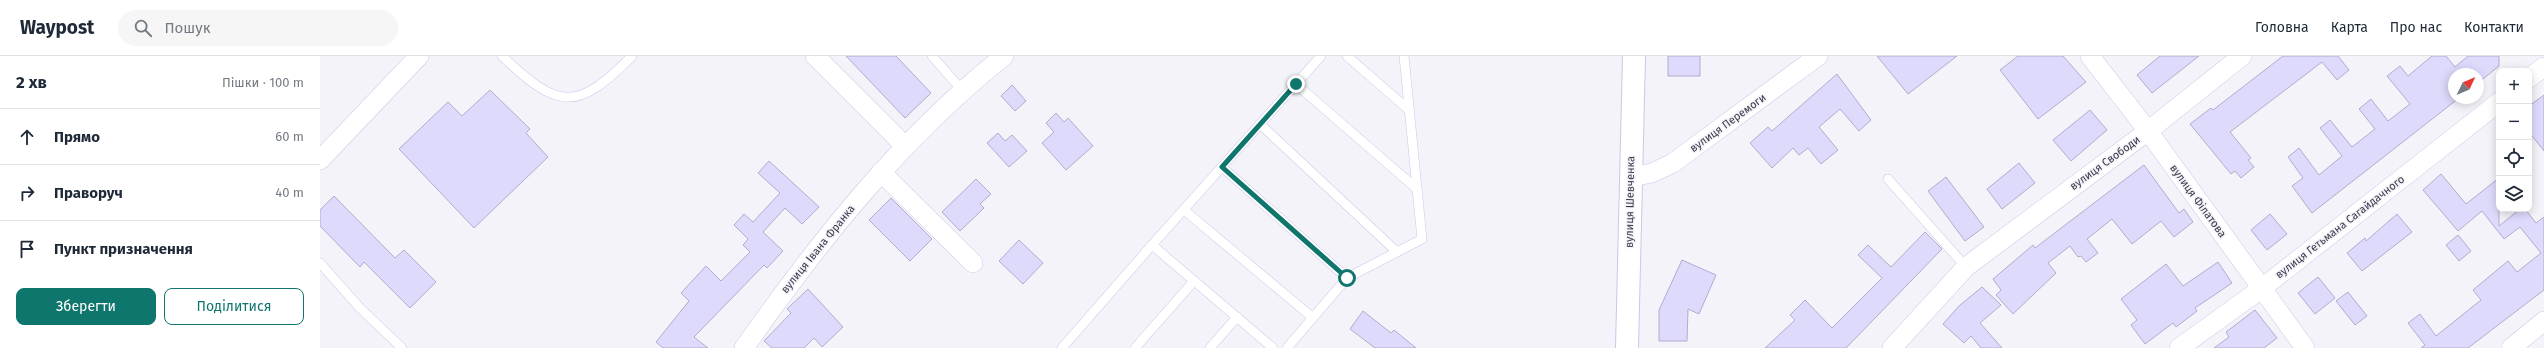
<!DOCTYPE html>
<html lang="uk">
<meta charset="utf-8">
<style>
:root{--surface:#fff;--page:#f6f6f7;--text:#1f2937;--muted:#747a83;--line:#e0e1e3;--accent:#0f766e}
body{margin:0;font-family:"Fira Sans",sans-serif;background:var(--page);color:var(--text)}
.controls{position:absolute;right:12px;top:12px;display:grid;overflow:hidden;border-radius:8px;box-shadow:0 2px 10px #0003}
.controls button{width:36px;height:36px;display:grid;place-items:center;padding:0;border:0;border-bottom:1px solid var(--line);background:var(--surface);color:var(--text);font:20px sans-serif}
.compass{position:absolute;left:2128px;top:12px;width:36px;height:36px;border-radius:50%;background:var(--surface);box-shadow:0 2px 10px #0003;rotate:46deg}
.stop{position:absolute;width:12px;height:12px;margin:-9px;border:3px solid #0f766e;border-radius:50%;background:#fff}
.stop.end{background:#0f766e;border-color:#fff;box-shadow:0 1px 4px #0008}
.list{margin:0;padding:0;list-style:none}
h2{display:flex;justify-content:space-between;align-items:center;height:52px;margin:0;padding:0 16px;font-size:17px}
h2 small{font-size:13px;font-weight:400;color:var(--muted)}
.list li{display:grid;grid-template-columns:26px 1fr auto;gap:12px;align-items:center;box-sizing:border-box;height:56px;padding:0 16px;border-top:1px solid var(--line)}
.list b{display:block;font-size:15px;white-space:nowrap}
.list em{font-size:13px;font-style:normal;color:var(--muted)}
.actions{display:flex;gap:8px;padding:12px 16px}
.actions a{flex:1;padding:9px 0;border:1px solid var(--accent);border-radius:8px;text-align:center;font-size:14px;color:var(--accent)}
.actions .main{background:var(--accent);color:#fff}
.icon{flex:none;width:22px;height:22px;fill:none;stroke:currentColor;stroke-width:2;stroke-linecap:round;stroke-linejoin:round}
.map{position:relative;flex:none;width:2224px;height:292px;overflow:hidden}
header{display:flex;align-items:center;gap:24px;box-sizing:border-box;height:56px;padding:0 20px;background:var(--surface);border-bottom:1px solid var(--line)}
header strong{font-size:19px}
nav{display:flex;gap:22px;margin-inline-start:auto;font-size:14px}
.search{width:280px;height:36px;background:var(--page);display:flex;align-items:center;gap:10px;box-sizing:border-box;padding:0 14px;border-radius:22px;color:var(--muted);font-size:15px}
main{display:flex}
aside{flex:1;background:var(--surface)}
.map>svg:first-child{display:block}
.building{fill:#dedafc;stroke:#b0accd}
.lines{fill:none;stroke-linecap:round;stroke-linejoin:round}
.service-casing{stroke:#cac7e8;stroke-width:10}
.minor-casing{stroke:#cac7e8;stroke-width:20}
.secondary-casing{stroke:#cac7e8;stroke-width:24}
.service{stroke:#fff;stroke-width:9}
.minor{stroke:#fff;stroke-width:19}
.secondary{stroke:#fff;stroke-width:22}
.route{stroke:#0f766e;stroke-width:5}
.labels{text-anchor:middle;dominant-baseline:central;stroke-width:3;stroke-linejoin:round;paint-order:stroke}
.street-label{font-size:11px;fill:#3b3a47;stroke:#f4f3fa}
</style>
<header>
<strong>Waypost</strong>
<div class="search"><svg class="icon" aria-label="search" viewBox="0 0 24 24"><circle cx="10" cy="10" r="6"/><path d="M15 15l6 6"/></svg>Пошук</div>
<nav><a>Головна</a><a>Карта</a><a>Про нас</a><a>Контакти</a></nav>
</header>
<main>
<aside>
<h2>2 хв<small>Пішки · 100 m</small></h2>
<ul class="list">
<li><svg class="icon" aria-label="ahead" viewBox="0 0 24 24"><path d="M12 20V5M6 11l6-6 6 6"/></svg><div><b>Прямо</b></div><em>60 m</em></li>
<li><svg class="icon" aria-label="right" viewBox="0 0 24 24"><path d="M7 20v-9h11M14 6l5 5-5 5"/></svg><div><b>Праворуч</b></div><em>40 m</em></li>
<li><svg class="icon" aria-label="arrive" viewBox="0 0 24 24"><path d="M6 21V4h12l-3 4 3 4H6"/></svg><div><b>Пункт призначення</b></div></li>
</ul>
<div class="actions"><a class="main">Зберегти</a><a>Поділитися</a></div>
</aside>
<div class="map">
<svg width="2224" height="292" viewBox="0 0 2224 292">
<rect width="100%" height="100%" fill="#f4f3fa"/>
<!-- building -->
<g class="building">
<polygon points="526,0 576,0 611,37 585,62"/>
<rect x="1348" y="0" width="32" height="20"/>
<polygon points="1557,0 1637,0 1588,38"/>
<polygon points="1698,0 1743,0 1766,26 1718,63 1680,14"/>
<polygon points="1840,0 1879,0 1832,37 1817,19"/>
<polygon points="1963,0 2018,0 2029,14 2017,24 2002,6 1910,76 1931,102 1928,104 1934,111 1921,122 1915,115 1911,118 1870,68 1891,52 1893,54"/>
<polygon points="2112,0 2126,0 2135,11 2148,0 2179,0 2179,10 2158,27 2158,18 2134,18 2134,42 2139,42 1992,157 1972,130 1983,122 1968,101 1979,92 1999,119 2022,100 2000,72 2010,64 2032,91 2055,73 2039,53 2051,43 2068,65 2090,48 2067,20 2080,10 2088,20"/>
<polygon points="1517,18 1551,64 1539,75 1520,53 1499,71 1518,94 1501,108 1488,92 1479,99 1473,92 1452,112 1430,87 1448,71 1452,75"/>
<polygon points="692,29 706,45 695,55 681,40"/>
<polygon points="170,34 210,73 206,77 228,101 154,172 79,93 128,46 142,60"/>
<polygon points="2224,39 2224,95 2209,76 2209,50"/>
<polygon points="1770,54 1787,74 1751,105 1733,84"/>
<polygon points="736,57 744,66 748,62 773,90 746,114 722,87 734,76 726,67"/>
<polygon points="678,77 685,85 692,79 707,95 689,111 667,87"/>
<polygon points="449,105 499,151 482,168 465,152 443,176 463,195 447,212 444,209 374,281 388,292 343,292 336,286 369,245 361,237 386,210 401,225 430,196 423,189 428,183 414,169 424,158 433,166 460,137 438,117"/>
<polygon points="1699,107 1715,127 1682,153 1667,133"/>
<polygon points="1824,109 1859,157 1864,153 1873,166 1854,181 1841,165 1812,188 1792,163 1767,183 1778,197 1766,206 1761,200 1758,201 1750,190 1728,207 1736,217 1693,258 1676,239 1681,234 1673,223 1713,189 1715,192"/>
<polygon points="2121,118 2146,148 2179,122 2179,170 2200,153 2205,153 2216,167 2224,161 2224,234 2148,292 2101,292 2105,289 2088,267 2100,258 2116,280 2161,244 2153,234 2188,205 2197,216 2221,197 2200,171 2184,183 2162,155 2138,175 2103,134"/>
<polygon points="1626,121 1664,171 1645,185 1608,135"/>
<polygon points="656,123 671,138 660,148 664,152 640,175 622,156"/>
<polygon points="14,140 75,202 84,194 116,226 90,252 44,206 40,211 0,170 0,154"/>
<polygon points="571,142 612,183 590,205 549,164"/>
<polygon points="1950,158 1967,178 1947,194 1931,174"/>
<polygon points="2077,158 2092,176 2042,215 2027,197 2045,182 2046,185"/>
<polygon points="1605,176 1622,193 1526,292 1445,292 1475,264 1470,259 1485,244 1512,272 1562,222 1538,199 1548,189 1571,211"/>
<polygon points="2138,179 2151,195 2139,205 2126,189"/>
<polygon points="699,184 723,207 703,228 679,205"/>
<polygon points="1362,204 1396,219 1379,258 1368,253 1367,285 1339,285 1339,254"/>
<polygon points="1898,206 1912,227 1875,252 1877,255 1856,271 1853,267 1825,288 1811,269 1817,264 1801,243 1846,208 1863,230"/>
<polygon points="1998,221 2015,242 1995,258 1978,237"/>
<polygon points="1662,231 1681,249 1660,267 1682,292 1661,292 1651,280 1644,287 1623,268 1639,250"/>
<polygon points="488,233 523,271 502,291 494,282 484,292 452,292 444,285 471,257 467,253"/>
<polygon points="2028,236 2047,260 2035,269 2016,245"/>
<polygon points="1935,254 1957,282 1944,292 1894,292 1909,281 1906,276"/>
<polygon points="1043,255 1071,277 1074,274 1096,292 1055,292 1030,273"/>
</g>
<g class="lines">
<!-- service casing -->
<g class="service-casing">
<g id="service">
<path d="M182 0C238 53 256 57 312 0"/>
<polyline points="612,0 642,34"/>
<polyline points="1027,0 1089,54"/>
<polyline points="976,28 1097,133"/>
<polyline points="940,68 1077,196"/>
<polyline points="902,111 1027,222"/>
<polyline points="1568,123 1646,211"/>
<polyline points="864,154 992,261"/>
<polyline points="832,189 1001,0"/>
<polyline points="0,207 40,252 82,292"/>
<polyline points="742,292 832,189 953,292"/>
<polyline points="815,292 874,225"/>
<polyline points="890,292 917,261"/>
<polyline points="967,292 1027,222 1102,183 1084,0"/>
</g>
</g>
<!-- minor casing -->
<g class="minor-casing">
<g id="minor">
<polyline points="495,0 585,90"/>
<polyline points="1770,0 1828,75 1985,292"/>
<polyline points="2209,22 2224,11"/>
<polyline points="0,104 99,0"/>
<polyline points="561,116 653,207"/>
<polyline points="1311,121 1332,117 1353,107 1498,0"/>
<path d="M424 292C500 184 580 83 684 0"/>
<polyline points="1572,292 1646,211 1828,75 1922,0"/>
<polyline points="1859,292 1941,233 2179,46"/>
<polyline points="2191,292 2224,265"/>
</g>
</g>
<!-- secondary casing -->
<g class="secondary-casing">
<polyline id="secondary" points="1307,292 1314,0"/>
</g>
<!-- service -->
<use href="#service" class="service"/>
<!-- minor -->
<use href="#minor" class="minor"/>
<!-- secondary -->
<use href="#secondary" class="secondary"/>
</g>
<g class="lines">
<!-- route -->
<polyline class="route" points="976,28 902,111 1027,222"/>
</g>
<g class="labels">
<!-- street labels -->
<g class="street-label">
<text transform="translate(1408 67) rotate(-36)">вулиця Перемоги</text>
<text transform="translate(1785 107) rotate(-36)">вулиця Свободи</text>
<text transform="translate(1878 145) rotate(54)">вулиця Філатова</text>
<text transform="translate(1310 146) rotate(-89)">вулиця Шевченка</text>
<text transform="translate(2020 171) rotate(-38)">вулиця Гетьмана Сагайдачного</text>
<text transform="translate(498 193) rotate(-51)">вулиця Івана Франка</text>
</g>
</g>
</svg>
<div class="controls">
<button>+</button>
<button>−</button>
<button><svg class="icon" aria-label="locate" viewBox="0 0 24 24"><circle cx="12" cy="12" r="6"/><path d="M12 2v4M12 18v4M2 12h4M18 12h4"/></svg></button>
<button><svg class="icon" aria-label="layers" viewBox="0 0 24 24"><path d="M12 4l9 5-9 5-9-5zM3 14l9 5 9-5"/></svg></button>
</div>
<svg class="compass" viewBox="-18 -18 36 36"><path d="M0-13l5 13h-10z" fill="#e53935"/><path d="M0 13l5-13h-10z" fill="#747a83"/></svg>
<div class="stop" style="left:1027px;top:222px"></div>
<div class="stop end" style="left:976px;top:28px"></div>
</div>
</main>
